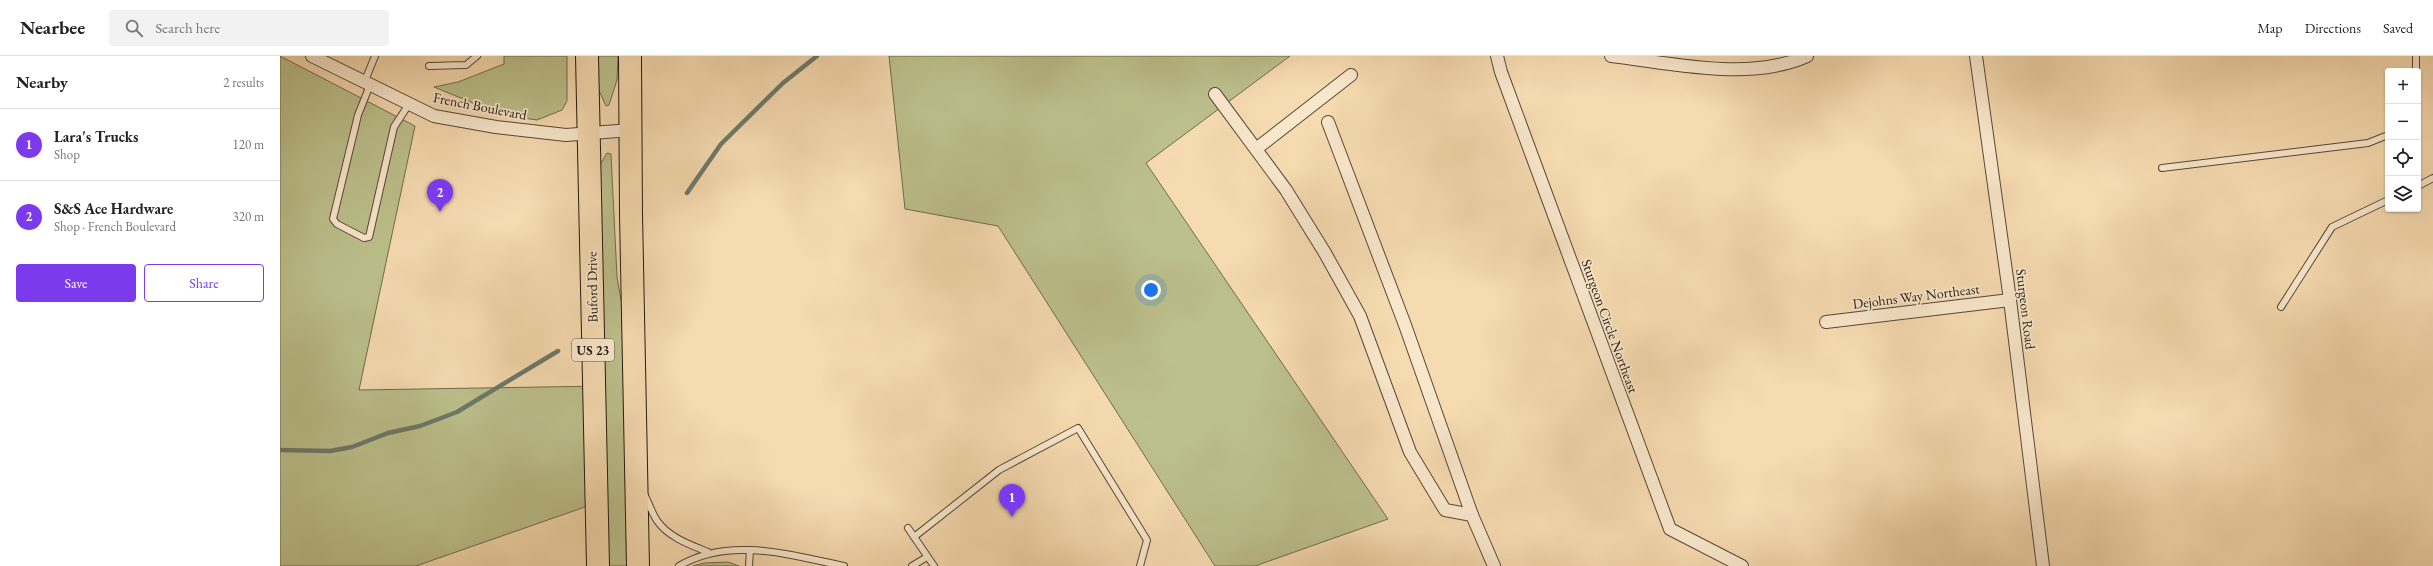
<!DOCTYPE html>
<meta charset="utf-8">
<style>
:root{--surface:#fff;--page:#f2f2f2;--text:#222;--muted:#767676;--line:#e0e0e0;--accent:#7c3aed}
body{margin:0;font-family:"EB Garamond",serif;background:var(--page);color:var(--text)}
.controls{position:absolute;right:12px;top:12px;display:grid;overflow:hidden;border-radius:4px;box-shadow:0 1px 3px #0004}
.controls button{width:36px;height:36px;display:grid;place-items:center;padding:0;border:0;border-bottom:1px solid var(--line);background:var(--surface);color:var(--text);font:20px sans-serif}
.you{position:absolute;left:871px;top:234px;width:14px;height:14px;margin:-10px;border:3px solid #fff;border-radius:50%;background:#1a73e8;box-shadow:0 0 0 6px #1a73e833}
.badge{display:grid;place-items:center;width:26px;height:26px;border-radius:50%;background:var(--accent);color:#fff;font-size:13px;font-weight:700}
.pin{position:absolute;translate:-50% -33px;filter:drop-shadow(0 1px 2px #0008)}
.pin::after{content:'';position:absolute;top:21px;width:14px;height:12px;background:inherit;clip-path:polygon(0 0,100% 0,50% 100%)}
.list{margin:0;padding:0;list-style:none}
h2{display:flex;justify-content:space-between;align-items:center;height:52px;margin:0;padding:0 16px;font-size:17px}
h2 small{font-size:13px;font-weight:400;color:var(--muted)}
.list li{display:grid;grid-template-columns:26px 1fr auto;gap:12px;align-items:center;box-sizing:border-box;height:72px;padding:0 16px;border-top:1px solid var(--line)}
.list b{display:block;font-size:15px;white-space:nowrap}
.list p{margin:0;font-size:13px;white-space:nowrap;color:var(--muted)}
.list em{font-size:13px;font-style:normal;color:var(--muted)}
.actions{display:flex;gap:8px;padding:12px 16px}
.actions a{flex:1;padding:9px 0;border:1px solid var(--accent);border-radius:4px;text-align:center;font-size:14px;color:var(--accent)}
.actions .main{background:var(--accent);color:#fff}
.icon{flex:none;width:22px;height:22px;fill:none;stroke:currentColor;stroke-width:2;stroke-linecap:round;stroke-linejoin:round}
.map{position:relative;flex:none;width:2153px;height:510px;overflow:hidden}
header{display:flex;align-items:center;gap:24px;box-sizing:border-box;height:56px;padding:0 20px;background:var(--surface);border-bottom:1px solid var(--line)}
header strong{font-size:19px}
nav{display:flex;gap:22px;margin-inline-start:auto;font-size:14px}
.search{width:280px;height:36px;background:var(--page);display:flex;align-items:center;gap:10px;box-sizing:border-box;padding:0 14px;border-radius:4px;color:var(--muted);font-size:15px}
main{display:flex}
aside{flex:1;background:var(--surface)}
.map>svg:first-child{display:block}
.green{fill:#bcc08c;stroke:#6f6c4e}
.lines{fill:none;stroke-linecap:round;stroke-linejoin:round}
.stream{stroke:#6c7a6b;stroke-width:4.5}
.lane-casing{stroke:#574938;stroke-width:8}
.street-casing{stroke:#574938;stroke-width:14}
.highway-casing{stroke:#221910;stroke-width:24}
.lane{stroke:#f9e7cc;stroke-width:6}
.street{stroke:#f9e7cc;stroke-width:12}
.highway{stroke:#f6dab0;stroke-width:22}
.labels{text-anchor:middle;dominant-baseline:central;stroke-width:3.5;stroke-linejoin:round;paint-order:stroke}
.shield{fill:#f9e7cc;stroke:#625748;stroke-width:1}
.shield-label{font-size:13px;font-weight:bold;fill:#221910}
.street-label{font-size:14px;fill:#221910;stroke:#f9e7cc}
</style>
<header>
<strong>Nearbee</strong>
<div class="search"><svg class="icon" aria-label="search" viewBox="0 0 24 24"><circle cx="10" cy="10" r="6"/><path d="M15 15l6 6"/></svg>Search here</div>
<nav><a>Map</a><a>Directions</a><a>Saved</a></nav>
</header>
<main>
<aside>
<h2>Nearby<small>2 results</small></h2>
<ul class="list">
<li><span class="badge">1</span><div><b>Lara's Trucks</b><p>Shop</p></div><em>120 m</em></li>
<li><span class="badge">2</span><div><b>S&amp;S Ace Hardware</b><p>Shop · French Boulevard</p></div><em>320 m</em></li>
</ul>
<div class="actions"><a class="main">Save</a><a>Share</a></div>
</aside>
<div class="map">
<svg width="2153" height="510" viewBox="0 0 2153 510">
<rect width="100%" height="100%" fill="#f6dab0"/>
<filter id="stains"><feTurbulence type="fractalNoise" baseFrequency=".005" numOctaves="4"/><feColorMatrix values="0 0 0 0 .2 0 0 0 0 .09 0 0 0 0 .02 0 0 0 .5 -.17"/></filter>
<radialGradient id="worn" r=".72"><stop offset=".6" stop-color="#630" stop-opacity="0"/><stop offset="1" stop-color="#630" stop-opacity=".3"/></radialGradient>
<!-- green -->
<g class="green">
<polygon points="0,0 135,70 79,334 322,330 317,114 327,97 331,98 337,221 343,255 350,510 327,510 325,444 136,510 0,510"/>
<polygon points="224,0 287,0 287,45 282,54 257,64 222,59 154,31 178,26 224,8"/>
<polygon points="314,0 338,0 337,24 329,49 326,50 316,28"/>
<polygon points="609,0 1010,0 866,107 1108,463 975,510 935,510 718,170 625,153"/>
<polygon points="448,506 459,510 413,510 424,507"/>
</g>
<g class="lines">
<!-- stream -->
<g class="stream">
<polyline points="407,137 441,88 503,27 537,0"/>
<polyline points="0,394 50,395 72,391 108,377 140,370 177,356 278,295"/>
</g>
<!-- lane casing -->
<g class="lane-casing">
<g id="lane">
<polyline points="2136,0 2136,15"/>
<polyline points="149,10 186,9 197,0"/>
<polyline points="84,27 95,0"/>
<polyline points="90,29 78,59 53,163 57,168 84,182 89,181 114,71 129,48"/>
<polyline points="1882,112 2088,87 2108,79"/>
<polyline points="2138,130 2153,122"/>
<polyline points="2001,251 2052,171 2108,144"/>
<path d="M364 438C369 447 372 458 378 466 390 482 411 489 428 496"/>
<polyline points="628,472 654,510"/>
<polyline points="634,481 719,414 798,372 867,484 860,510"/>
<path d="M399 510C449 480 510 499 564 510"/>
<polyline points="469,510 470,494"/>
<polyline points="632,510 647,501"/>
</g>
</g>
<!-- street casing -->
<g class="street-casing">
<g id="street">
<polyline points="32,0 154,60 216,71 286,79 351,74"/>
<polyline points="1217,0 1221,16 1390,473 1462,510"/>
<path d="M1331 0C1392 7 1469 26 1527 0"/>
<polyline points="1696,0 1730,244 1763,510"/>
<polyline points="935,38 1006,134 1045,197 1080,260 1130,396 1165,454 1192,459"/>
<polyline points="1048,66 1125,269 1192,459 1214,510"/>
<polyline points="976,93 1071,19"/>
<polyline points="1546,266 1730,244"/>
</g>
</g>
<!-- highway casing -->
<g class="highway-casing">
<g id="highway">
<polyline points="307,0 318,510"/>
<polyline points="350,0 351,158 358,510"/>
</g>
</g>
<!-- lane -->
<use href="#lane" class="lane"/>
<!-- street -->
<use href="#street" class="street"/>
<!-- highway -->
<use href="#highway" class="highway"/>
</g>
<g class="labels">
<!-- shield labels -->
<rect class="shield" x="292" y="283" width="42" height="22" rx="3"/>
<g class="shield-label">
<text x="313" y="294">US 23</text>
</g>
<!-- street labels -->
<g class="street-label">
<text transform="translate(200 50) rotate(11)">French Boulevard</text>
<text transform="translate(312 231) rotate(-91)">Buford Drive</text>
<text transform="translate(1636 240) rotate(-7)">Dejohns Way Northeast</text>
<text transform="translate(1746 253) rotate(83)">Sturgeon Road</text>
<text transform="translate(1330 270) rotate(70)">Sturgeon Circle Northeast</text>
</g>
</g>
<rect width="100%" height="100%" filter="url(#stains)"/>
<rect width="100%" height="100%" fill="url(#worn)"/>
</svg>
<div class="controls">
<button>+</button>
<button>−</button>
<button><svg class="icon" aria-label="locate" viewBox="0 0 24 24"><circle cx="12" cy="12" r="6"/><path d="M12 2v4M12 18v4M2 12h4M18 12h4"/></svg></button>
<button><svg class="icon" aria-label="layers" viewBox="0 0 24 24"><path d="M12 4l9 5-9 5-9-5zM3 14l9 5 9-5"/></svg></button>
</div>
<div class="you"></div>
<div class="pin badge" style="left:732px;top:461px">1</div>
<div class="pin badge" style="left:160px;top:156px">2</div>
</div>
</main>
